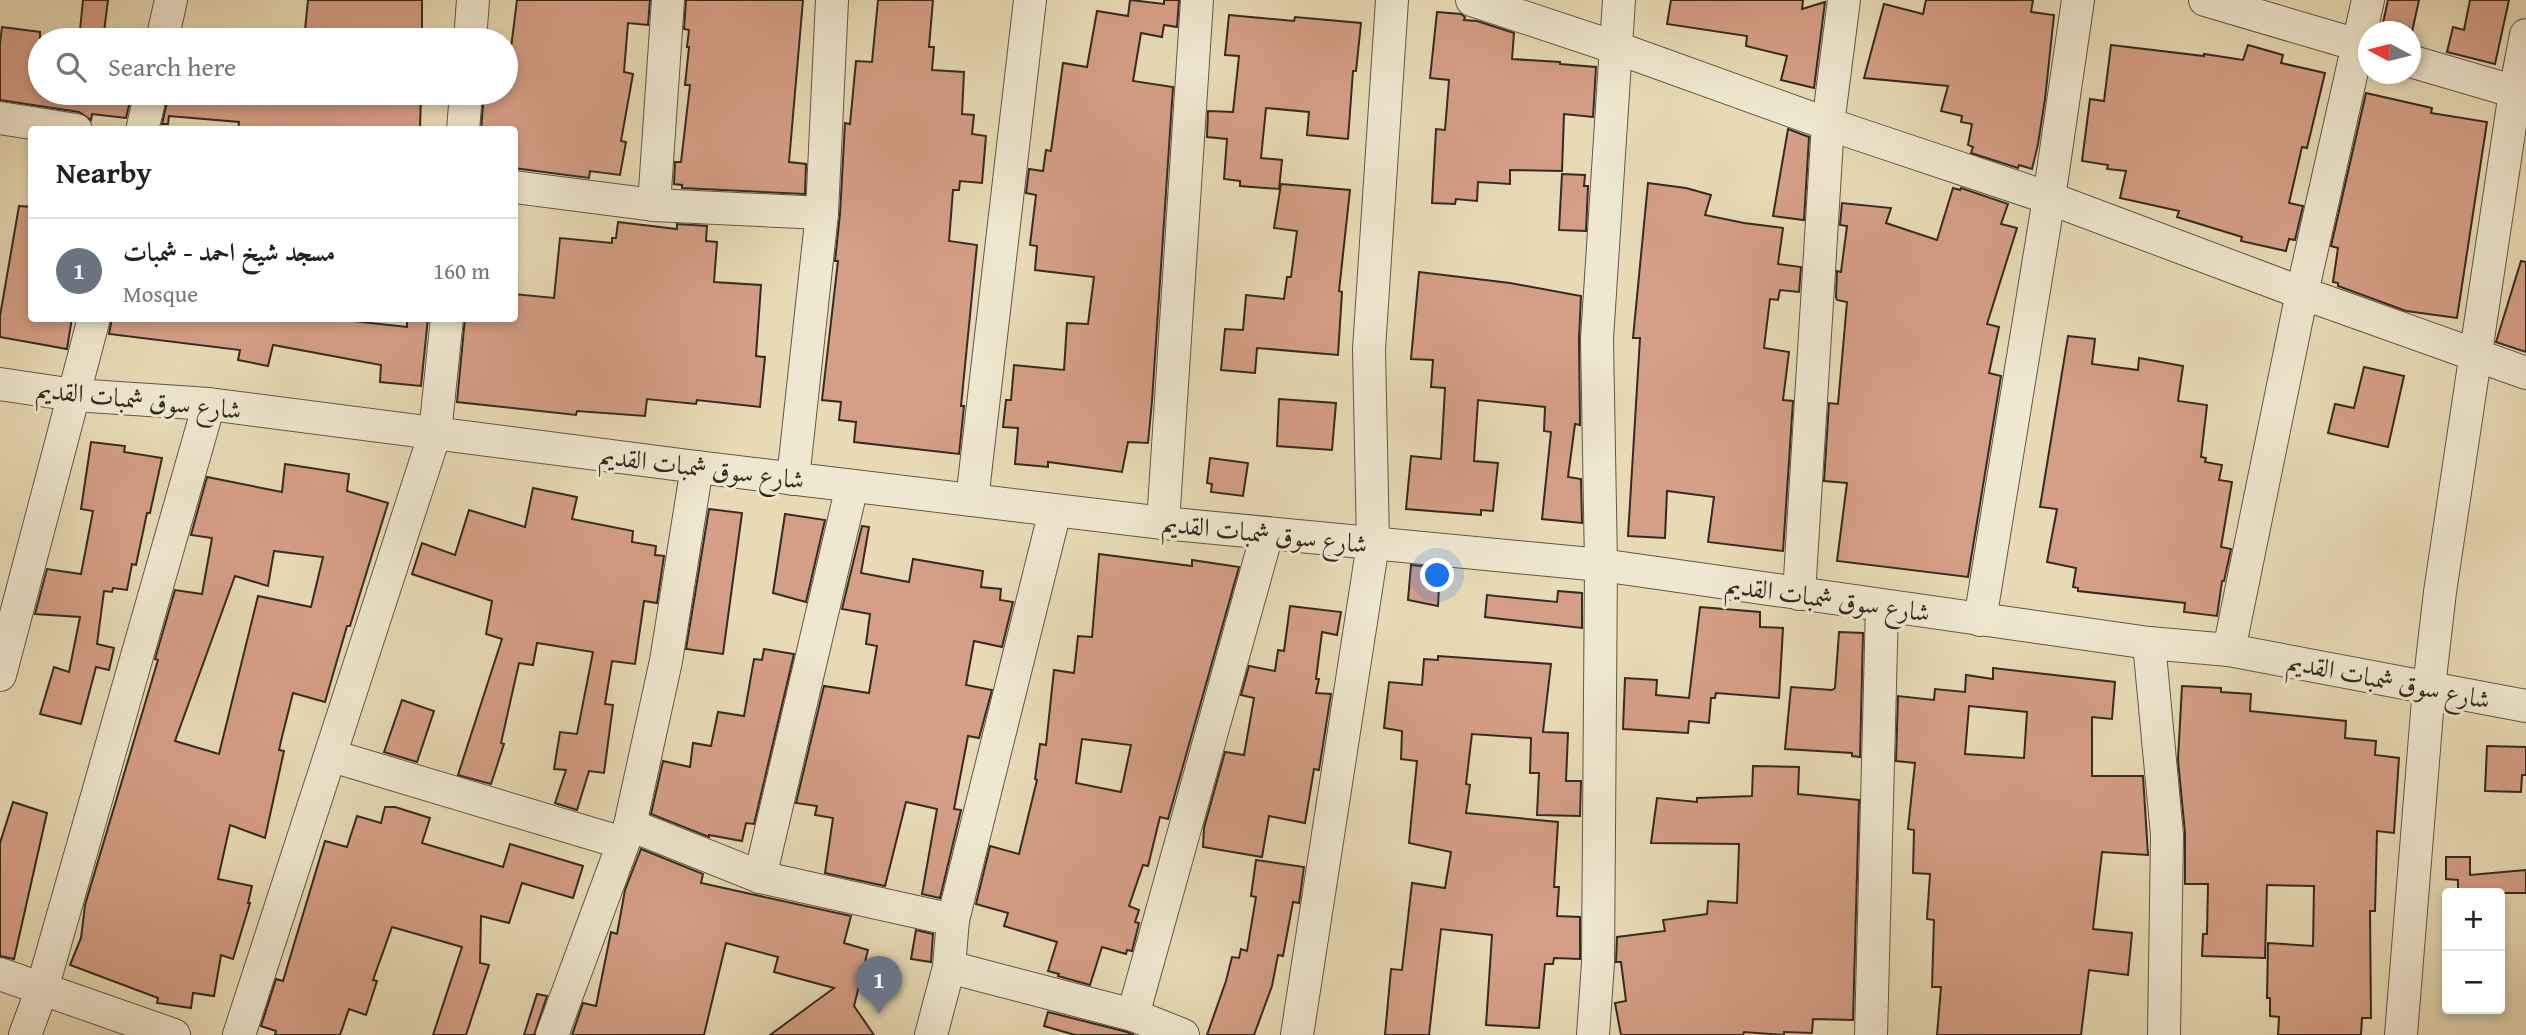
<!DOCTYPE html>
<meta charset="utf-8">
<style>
:root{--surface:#fff;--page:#f6f6f6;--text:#202124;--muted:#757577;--line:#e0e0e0;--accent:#8f2418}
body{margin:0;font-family:"Gentium Book Plus",Amiri,serif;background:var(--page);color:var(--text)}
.controls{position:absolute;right:21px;bottom:21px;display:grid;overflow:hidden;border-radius:7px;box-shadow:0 4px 10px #0003}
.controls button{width:63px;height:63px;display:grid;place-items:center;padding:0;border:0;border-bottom:2px solid var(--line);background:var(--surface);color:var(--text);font:35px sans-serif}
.compass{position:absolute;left:2358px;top:21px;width:63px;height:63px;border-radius:50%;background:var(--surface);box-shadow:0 4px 10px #0003;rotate:277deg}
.you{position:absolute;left:1438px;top:576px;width:24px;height:24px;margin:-18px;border:5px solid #fff;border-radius:50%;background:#1a73e8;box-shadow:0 0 0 10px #1a73e833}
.badge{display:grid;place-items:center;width:46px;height:46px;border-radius:50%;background:var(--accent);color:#fff;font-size:23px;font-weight:700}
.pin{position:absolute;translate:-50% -58px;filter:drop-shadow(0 2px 4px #0008)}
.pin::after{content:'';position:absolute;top:37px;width:24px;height:21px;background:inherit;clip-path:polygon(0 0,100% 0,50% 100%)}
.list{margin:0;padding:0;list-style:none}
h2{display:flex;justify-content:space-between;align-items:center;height:91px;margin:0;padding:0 28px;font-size:30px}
h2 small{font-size:23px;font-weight:400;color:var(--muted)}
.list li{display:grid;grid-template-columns:46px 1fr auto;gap:21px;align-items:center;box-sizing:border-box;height:105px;padding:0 28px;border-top:2px solid var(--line)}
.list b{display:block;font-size:26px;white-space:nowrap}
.list p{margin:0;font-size:23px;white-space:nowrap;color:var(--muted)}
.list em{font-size:23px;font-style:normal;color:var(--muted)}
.icon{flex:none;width:38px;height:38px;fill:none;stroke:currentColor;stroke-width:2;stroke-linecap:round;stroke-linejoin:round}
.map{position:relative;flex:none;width:2526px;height:1035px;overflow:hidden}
.search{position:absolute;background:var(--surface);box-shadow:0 4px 10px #0003;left:28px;top:28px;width:490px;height:77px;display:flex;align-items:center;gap:18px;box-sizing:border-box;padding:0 24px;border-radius:38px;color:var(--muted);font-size:26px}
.panel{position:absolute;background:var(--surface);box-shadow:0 4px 10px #0003;left:28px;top:126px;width:490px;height:196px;border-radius:7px}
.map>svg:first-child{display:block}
.building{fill:#d59e86;stroke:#342b22;stroke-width:2;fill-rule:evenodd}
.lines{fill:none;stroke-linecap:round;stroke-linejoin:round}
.minor-casing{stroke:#615747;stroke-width:34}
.minor{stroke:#efe7cf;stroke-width:32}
.labels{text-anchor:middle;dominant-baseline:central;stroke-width:6;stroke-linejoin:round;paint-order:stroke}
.street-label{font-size:26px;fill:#342b22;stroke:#efe7cf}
</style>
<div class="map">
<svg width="2526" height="1035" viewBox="0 0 2526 1035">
<rect width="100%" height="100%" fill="#e7dab5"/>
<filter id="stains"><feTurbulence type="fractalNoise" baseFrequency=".00286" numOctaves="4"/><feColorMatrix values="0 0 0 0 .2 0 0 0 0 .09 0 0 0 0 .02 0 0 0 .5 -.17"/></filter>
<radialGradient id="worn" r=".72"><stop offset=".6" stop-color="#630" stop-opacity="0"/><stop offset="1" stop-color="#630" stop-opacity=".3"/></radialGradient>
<!-- building -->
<g class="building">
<polygon points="83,0 108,0 103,40 79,40"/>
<polygon points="308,0 422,0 422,40 309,40 310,31 305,30"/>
<polygon points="517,0 650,0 648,25 628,23 624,72 633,74 621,141 626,142 620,175 590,171 589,178 514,168 514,130 481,130 484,93 506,93 506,72 508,72"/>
<polygon points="686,0 803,0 789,162 806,164 805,194 682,188 682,185 674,184 675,162 681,162 690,85 685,85 689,47 687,47 689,30 684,29"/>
<polygon points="878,0 933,0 929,47 934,47 932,70 964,72 962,114 974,115 972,134 986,136 982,183 960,181 959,190 953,190 949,241 977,245 961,406 964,406 959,454 854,442 856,422 839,420 841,402 822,400 838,261 835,261 840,214 845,123 850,124 856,61 872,62"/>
<polygon points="1130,0 1164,4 1164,0 1179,0 1177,27 1164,25 1162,37 1141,33 1133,81 1173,87 1152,401 1148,443 1128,442 1122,472 1048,462 1048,467 1015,464 1018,428 1003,427 1006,400 1011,400 1014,365 1064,370 1067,323 1088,324 1094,277 1035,270 1037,246 1030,245 1036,195 1026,193 1029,169 1043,171 1046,150 1051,151 1063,63 1087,67 1097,11 1128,16"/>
<polygon points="1671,0 1803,0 1802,9 1825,2 1814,88 1781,80 1787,56 1746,46 1747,36 1667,24"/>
<polygon points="1926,0 2033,0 2031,12 2054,15 2045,99 2038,144 2032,169 2019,165 2018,168 1971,153 1973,147 1968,145 1972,124 1961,122 1962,116 1941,111 1948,86 1864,78 1884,4 1923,14"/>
<polygon points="2388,0 2419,0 2412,32 2381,32"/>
<polygon points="2470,0 2509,0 2495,64 2447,52 2453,27 2464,30"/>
<polygon points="1437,12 1461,14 1465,17 1464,20 1477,21 1514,33 1512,59 1560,62 1560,64 1596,67 1593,117 1564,114 1562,171 1510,170 1510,184 1478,182 1477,201 1456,199 1455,204 1432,203 1436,129 1445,130 1449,80 1430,78"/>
<polygon points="1229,15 1294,21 1295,17 1361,23 1356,71 1353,71 1348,139 1307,135 1309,112 1266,108 1261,158 1282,160 1279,189 1240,186 1240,181 1224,179 1227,139 1207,137 1208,111 1233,112 1239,56 1225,55"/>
<polygon points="2,27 40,32 40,93 132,93 126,118 92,114 91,120 79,112 0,100 0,43"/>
<polygon points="2111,45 2204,56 2204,54 2243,60 2248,45 2283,55 2281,63 2325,73 2307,148 2302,147 2289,203 2303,206 2295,240 2289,239 2286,251 2241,241 2242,237 2177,217 2179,211 2120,198 2126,171 2107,169 2108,165 2082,161 2090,99 2104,101"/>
<polygon points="169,93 421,93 420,130 238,130 239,122 169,116 168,124 162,124"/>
<polygon points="2366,93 2432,108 2431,113 2487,122 2457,318 2406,311 2338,286 2338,283 2333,282 2338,248 2331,246"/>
<polygon points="1788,129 1809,137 1804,220 1773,216"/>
<polygon points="1562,174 1585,175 1584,186 1588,186 1586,231 1559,230"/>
<polygon points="1648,183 1686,188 1711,195 1705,215 1744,223 1783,228 1778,264 1801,267 1799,292 1780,290 1778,300 1770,299 1764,348 1789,352 1783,400 1793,401 1783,551 1708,542 1714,497 1667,491 1665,538 1628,536 1640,338 1633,338"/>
<polygon points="1281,184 1350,190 1339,291 1342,292 1338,355 1257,348 1255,373 1221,370 1225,329 1243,330 1246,295 1284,299 1287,277 1291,277 1297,231 1274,228"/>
<polygon points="1953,188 1960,190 1961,188 2008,204 2001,224 2017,228 1987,324 1999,327 1989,373 2001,376 1968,577 1837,561 1847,483 1824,481 1829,403 1838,404 1847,302 1837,300 1836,297 1837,271 1841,272 1847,226 1840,225 1842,203 1891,208 1886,223 1937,240"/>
<polygon points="19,206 32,207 32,318 72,318 67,349 0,337 0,316"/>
<polygon points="618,222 677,229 677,224 707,226 706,241 717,242 714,282 761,285 756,356 765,357 760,407 697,400 696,404 647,399 645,416 577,411 576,415 457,402 465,318 514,318 514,294 554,298 560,238 612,243 612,238 616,238"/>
<polygon points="2521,261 2526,262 2526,352 2496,342"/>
<polygon points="1419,272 1510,283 1581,296 1579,339 1580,425 1575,424 1568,477 1581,479 1582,523 1542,519 1551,432 1544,431 1545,407 1478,400 1474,461 1498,463 1493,511 1481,510 1481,515 1406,509 1411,456 1441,459 1445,388 1431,387 1433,360 1411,359"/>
<polygon points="112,318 353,318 352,321 407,327 407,318 428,318 421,386 380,382 381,365 273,345 268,366 238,360 240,350 109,334"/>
<polygon points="2068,336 2095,339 2092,364 2138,370 2139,358 2183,366 2178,401 2207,405 2201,457 2206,458 2205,462 2222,465 2219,480 2232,482 2221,547 2231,549 2224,581 2222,581 2217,616 2184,612 2185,603 2078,591 2078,588 2073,587 2076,568 2047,562 2057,509 2040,507"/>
<polygon points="2364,367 2404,376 2388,447 2328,433 2335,404 2354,408"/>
<polygon points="1279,399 1336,403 1332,450 1277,446"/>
<polygon points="91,442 125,446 124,452 162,458 150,513 147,513 136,565 132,564 127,590 113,588 112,592 104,591 97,644 114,648 109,670 96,667 81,724 40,714 54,667 69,672 80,617 35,614 47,569 81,574 93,511 81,509"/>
<polygon points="1210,458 1248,463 1243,496 1211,492 1212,484 1207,483"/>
<path d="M285 464 349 474 347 491 388 503 350 626H347L325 702 293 693 281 741 279 750 284 751 265 838 230 825 218 879 252 886 248 903H250L233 959 221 955 214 996 193 993 191 1008 157 1003 158 998 70 965 81 938 85 905 158 660 155 659 175 590 202 594 212 538 191 535 207 477 282 492ZM274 551 323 557 311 607 258 596 219 754 175 741 235 576 268 586Z"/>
<polygon points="533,488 577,497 572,519 633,531 632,542 656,546 655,555 664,556 657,603 644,601 635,664 612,661 605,704 613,705 604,773 589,771 577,810 555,803 566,770 554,769 560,732 577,734 593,652 537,643 533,665 519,663 501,743 504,744 491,784 458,775 502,639 486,634 492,601 412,574 422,543 455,555 469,510 525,527"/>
<polygon points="709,509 742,513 723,654 686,649"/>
<polygon points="785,514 825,520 806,602 773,593"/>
<polygon points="862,526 869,527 861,573 909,582 913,559 983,571 981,587 1001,589 1000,600 1013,602 1002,647 974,641 966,685 992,690 979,738 968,736 954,809 961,810 940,898 922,894 937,809 906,802 885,886 825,873 833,818 815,815 817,806 796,803 824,686 869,693 877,646 866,644 870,614 842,609"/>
<path d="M1099 554 1192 566V560L1239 567 1168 819 1160 817 1148 866 1143 865 1129 906 1139 910 1135 922 1139 923 1132 951 1127 950 1126 954 1102 947 1090 985 1058 976 1059 974 1048 971 1057 942 1004 926 1008 913 976 904 990 846 1019 854 1037 780 1035 779 1040 744 1046 745 1054 670 1074 673 1078 636 1092 637ZM1082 739 1131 745 1121 792 1076 783Z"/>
<polygon points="1411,565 1440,568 1438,606 1408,600"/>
<polygon points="1558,591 1582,593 1582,628 1485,617 1487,595 1557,602"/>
<polygon points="1290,606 1341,612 1337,635 1322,632 1316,679 1319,679 1316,693 1331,694 1319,770 1314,769 1305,823 1269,816 1262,857 1203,847 1204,828 1225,752 1244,755 1254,698 1241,695 1249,666 1275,671 1278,650 1284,651"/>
<polygon points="1700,607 1760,612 1760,627 1783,628 1779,698 1716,693 1715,698 1711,698 1709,723 1689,721 1688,733 1623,729 1625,678 1657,680 1656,695 1689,698"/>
<polygon points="1839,632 1863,633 1860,757 1852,756 1852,753 1785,749 1791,687 1832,690 1835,688"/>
<polygon points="764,649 794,654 754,824 746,823 742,841 709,835 709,837 651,814 663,761 690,767 693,743 711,746 718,712 744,716 754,659 762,660"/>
<polygon points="1438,656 1551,664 1543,732 1568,733 1566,781 1581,781 1580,816 1537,815 1539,773 1530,773 1531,738 1472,734 1466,784 1470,785 1466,813 1558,822 1554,887 1559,887 1557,916 1580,917 1580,959 1554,958 1553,964 1545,964 1539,1028 1486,1025 1492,935 1441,929 1429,1035 1385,1035 1391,969 1402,970 1412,883 1445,888 1451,852 1409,843 1417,761 1401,759 1402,731 1384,728 1389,682 1422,685 1424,659 1438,660"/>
<path d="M1993 668 2115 682 2112 719 2092 717V776H2143L2148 855 2102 852 2093 929 2132 933 2128 975 2089 970 2081 1035H1937L1941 987H1932L1934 920 1927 919 1930 874 1913 873 1914 830 1908 829 1915 763 1896 761 1898 696 1934 700 1935 689 1965 692 1966 675 1993 679ZM1969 706 2027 712 2024 758 1965 754Z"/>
<polygon points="2182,686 2221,688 2221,692 2251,694 2250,711 2346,721 2345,738 2376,741 2375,755 2399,758 2394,833 2377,831 2375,911 2370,911 2371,1018 2362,1018 2361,1035 2278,1035 2279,1017 2270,1016 2270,998 2267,998 2268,943 2313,946 2314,886 2267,885 2265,958 2202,956 2203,934 2207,934 2208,884 2185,884 2185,833 2178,760"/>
<polygon points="402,700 434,711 417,762 384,752"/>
<polygon points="2487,746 2526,747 2526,775 2522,775 2521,792 2485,791"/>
<polygon points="1753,766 1799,767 1798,794 1859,800 1853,1020 1813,1019 1812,1033 1784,1032 1784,1035 1744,1032 1743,1035 1621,1035 1615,1003 1626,1001 1621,962 1616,962 1617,937 1665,931 1663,920 1707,914 1708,901 1737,903 1739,844 1651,843 1657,798 1697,802 1697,798 1752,796"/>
<polygon points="13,802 47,813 14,959 0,956 0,843"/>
<polygon points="385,807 395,807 430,818 422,843 503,867 510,844 583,866 573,898 522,883 509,923 481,916 480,963 489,965 466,1035 433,1035 462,947 392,927 373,980 377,981 366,1015 349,1009 340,1035 275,1035 276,1031 261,1026 276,979 283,981 325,841 347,847 357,816 381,823"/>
<polygon points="641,849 703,874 701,883 851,916 844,943 868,950 854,1006 874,1035 770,1035 834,988 774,972 778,957 726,943 704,1035 572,1035 583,1003 596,1006 611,932 617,934 625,890"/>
<polygon points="2446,857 2470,857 2470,875 2526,870 2526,893 2458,893 2458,880 2446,879"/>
<polygon points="1256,860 1304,867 1299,903 1293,902 1283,956 1278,955 1272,986 1254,1035 1207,1035 1226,981 1232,957 1239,958 1241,949 1247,951 1256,897 1251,896"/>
<polygon points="916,930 933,934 931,962 911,959"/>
<polygon points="537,994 547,996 534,1035 524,1035"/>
<polygon points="1048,1012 1127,1032 1134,1035 1075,1035 1044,1026"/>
</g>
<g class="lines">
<!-- minor casing -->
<g class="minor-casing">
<g id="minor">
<polyline points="1472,0 1617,48 1828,124 2049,198 2302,293 2526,373"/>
<polyline points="2205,0 2368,48"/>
<polyline points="162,40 171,0"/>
<polyline points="470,40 473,0"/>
<polyline points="2410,61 2526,95"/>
<polyline points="0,118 76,130"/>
<polyline points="142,130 151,93"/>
<polyline points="463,130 466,93"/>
<polyline points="514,187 654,205 822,213"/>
<polyline points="654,205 668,0"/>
<polyline points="0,384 74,395 209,404 697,467 1163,523 1601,565 2149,643 2229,650 2526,706"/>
<polyline points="793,479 822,213 832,0"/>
<polyline points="972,500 1030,0"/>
<polyline points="1163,523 1197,0"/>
<polyline points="1799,594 1828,124 1844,0"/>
<polyline points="1980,620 2049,198 2078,0"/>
<polyline points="2149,643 2167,835 2164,1035"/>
<polyline points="2229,650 2302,293 2368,0"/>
<polyline points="0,675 94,318"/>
<polyline points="332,756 623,843"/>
<polyline points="630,825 760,877 953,920"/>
<polyline points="760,877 852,486"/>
<polyline points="949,967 1133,1015 1183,1035"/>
<polyline points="0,974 174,1035"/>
<polyline points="1133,1015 1267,534"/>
<polyline points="25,1035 42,989 209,404"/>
<polyline points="239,1035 435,433 447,318"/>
<polyline points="552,1035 630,825 666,661 697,467"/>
<polyline points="931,1035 949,967 953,920 1055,511"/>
<polyline points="1297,1035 1373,544 1369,349 1392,0"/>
<polyline points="1593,1035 1598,963 1601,565 1597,339 1619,0"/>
<polyline points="1871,1035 1882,607"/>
<polyline points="2401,1035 2429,687 2440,592 2515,92 2526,35"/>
</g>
</g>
<!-- minor -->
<use href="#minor" class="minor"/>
</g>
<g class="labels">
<!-- street labels -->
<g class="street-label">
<text transform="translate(139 399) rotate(6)">شارع سوق شمبات القديم</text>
<text transform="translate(702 467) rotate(7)">شارع سوق شمبات القديم</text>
<text transform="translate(1265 533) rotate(6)">شارع سوق شمبات القديم</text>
<text transform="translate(1828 598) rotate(8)">شارع سوق شمبات القديم</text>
<text transform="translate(2389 680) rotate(11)">شارع سوق شمبات القديم</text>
</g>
</g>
<rect width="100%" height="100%" filter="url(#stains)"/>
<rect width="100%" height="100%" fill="url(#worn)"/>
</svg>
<div class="controls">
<button>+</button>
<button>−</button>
</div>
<svg class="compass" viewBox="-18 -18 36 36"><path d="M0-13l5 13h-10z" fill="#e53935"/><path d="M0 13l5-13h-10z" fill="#757577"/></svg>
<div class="you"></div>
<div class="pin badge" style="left:879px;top:1014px;background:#6b7280">1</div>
<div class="search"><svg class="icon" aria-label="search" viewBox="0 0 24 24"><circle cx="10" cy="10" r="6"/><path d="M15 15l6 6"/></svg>Search here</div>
<section class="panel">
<h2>Nearby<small></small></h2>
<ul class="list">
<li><span class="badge" style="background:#6b7280">1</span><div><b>مسجد شيخ احمد - شمبات</b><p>Mosque</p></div><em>160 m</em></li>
</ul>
</section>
</div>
